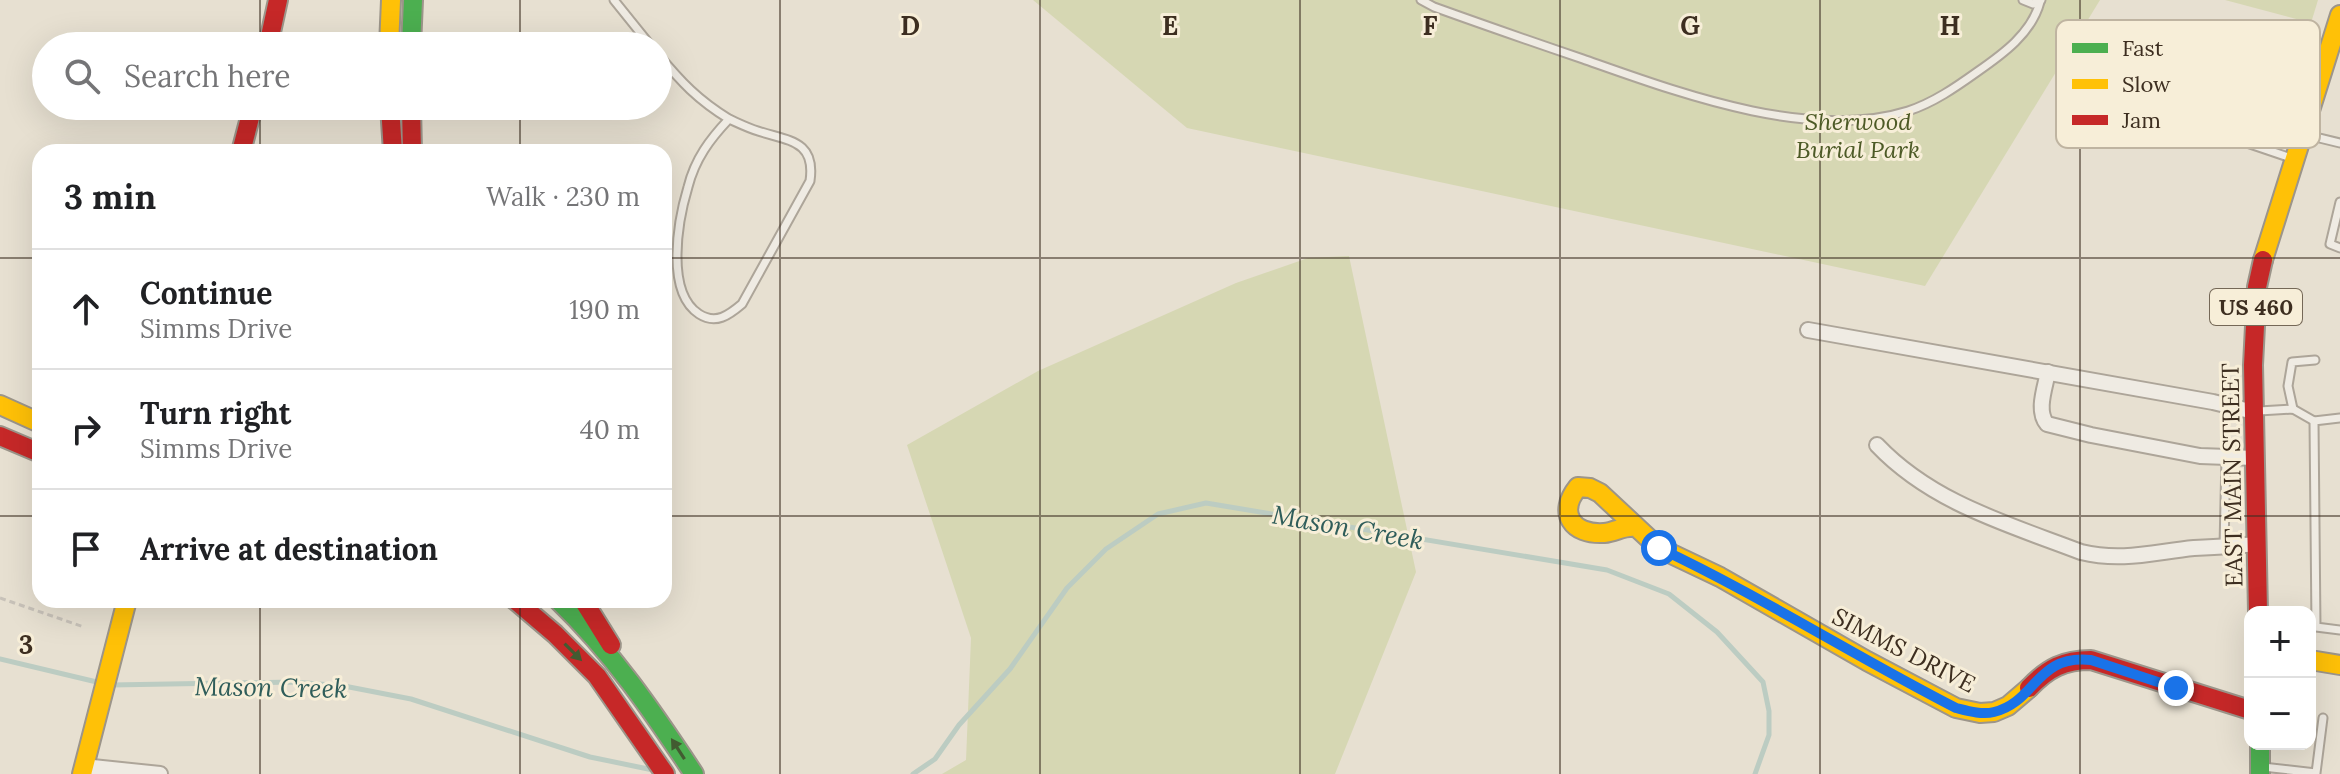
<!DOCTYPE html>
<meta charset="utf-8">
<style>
:root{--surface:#fff;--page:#f6f6f6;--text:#202124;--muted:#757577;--line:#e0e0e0}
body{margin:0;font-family:Lora,serif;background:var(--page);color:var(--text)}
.controls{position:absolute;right:24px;bottom:24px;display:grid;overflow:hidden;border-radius:16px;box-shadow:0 8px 32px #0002}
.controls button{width:72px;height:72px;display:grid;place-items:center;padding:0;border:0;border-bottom:2px solid var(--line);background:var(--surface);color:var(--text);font:40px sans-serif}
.stop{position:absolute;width:24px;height:24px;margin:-18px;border:6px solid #1a73e8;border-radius:50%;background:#fff}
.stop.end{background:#1a73e8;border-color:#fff;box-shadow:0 2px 8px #0008}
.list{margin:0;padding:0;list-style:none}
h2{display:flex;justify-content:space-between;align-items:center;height:104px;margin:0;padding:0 32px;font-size:34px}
h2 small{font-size:26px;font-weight:400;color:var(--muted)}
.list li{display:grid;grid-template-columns:52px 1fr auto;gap:24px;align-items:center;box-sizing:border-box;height:120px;padding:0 32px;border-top:2px solid var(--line)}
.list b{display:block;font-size:30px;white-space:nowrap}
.list p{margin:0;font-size:26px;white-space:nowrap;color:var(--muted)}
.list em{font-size:26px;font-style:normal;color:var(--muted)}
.icon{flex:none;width:44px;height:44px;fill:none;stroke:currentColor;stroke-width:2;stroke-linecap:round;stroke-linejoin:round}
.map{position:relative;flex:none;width:2340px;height:774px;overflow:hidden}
.search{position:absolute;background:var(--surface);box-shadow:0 8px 32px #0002;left:32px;top:32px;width:640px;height:88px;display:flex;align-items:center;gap:20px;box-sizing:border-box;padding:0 28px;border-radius:44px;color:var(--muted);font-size:30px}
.panel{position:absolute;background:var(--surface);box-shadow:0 8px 32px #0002;left:32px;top:144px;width:640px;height:464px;border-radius:24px}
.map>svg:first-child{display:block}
.green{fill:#d6d7b3}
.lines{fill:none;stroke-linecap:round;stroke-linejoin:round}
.stream{stroke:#bcccc2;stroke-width:5}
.lane-casing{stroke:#ada599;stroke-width:11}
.street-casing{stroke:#ada599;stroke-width:18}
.fast-casing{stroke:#9c958a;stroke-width:22}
.slow-casing{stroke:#9c958a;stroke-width:22}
.jam-casing{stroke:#9c958a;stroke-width:22}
.path{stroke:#c8c2b9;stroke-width:3;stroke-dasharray:6 4;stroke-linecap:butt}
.lane{stroke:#efebe3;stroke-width:7}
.street{stroke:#efebe3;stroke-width:14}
.fast{stroke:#4caf50;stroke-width:18}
.slow{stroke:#ffc107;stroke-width:18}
.jam{stroke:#c62828;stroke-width:18}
.oneway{fill:#425b31}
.route{stroke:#1a73e8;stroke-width:10}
.grid{fill:none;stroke:#3d2e20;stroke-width:2;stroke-opacity:0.55}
.labels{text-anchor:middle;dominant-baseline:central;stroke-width:6;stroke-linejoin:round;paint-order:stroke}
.shield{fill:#f7eed8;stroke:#756857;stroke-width:2}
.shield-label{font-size:22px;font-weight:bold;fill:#3d2e20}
.park-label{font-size:24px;font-style:italic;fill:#4d5a26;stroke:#f7eed8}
.street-label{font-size:24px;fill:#3d2e20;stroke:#f7eed8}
.water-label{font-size:26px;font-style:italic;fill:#2f5d5a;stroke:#f7eed8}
.key{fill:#f7eed8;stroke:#bfb4a1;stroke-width:2}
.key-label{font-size:22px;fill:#3d2e20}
.grid-label{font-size:26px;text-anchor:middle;font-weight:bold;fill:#3d2e20;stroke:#f7eed8;stroke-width:6;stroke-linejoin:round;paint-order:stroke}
</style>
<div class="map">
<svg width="2340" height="774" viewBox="0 0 2340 774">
<rect width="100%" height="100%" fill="#e7e0d1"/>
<!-- green -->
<g class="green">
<polygon points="1033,0 2100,0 1925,286 1187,128"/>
<polygon points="2225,0 2318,0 2311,23"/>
<polygon points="1349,256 1416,572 1335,774 942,774 966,760 971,638 907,445 1038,371 1236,283 1308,258"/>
</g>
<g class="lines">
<!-- stream -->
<g class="stream">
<polyline points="0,659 101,683"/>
<polyline points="111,685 294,682 344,686 411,699 590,757 653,770"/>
<polyline points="913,774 935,759 959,725 1010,669 1067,588 1106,549 1158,514 1206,503 1607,570 1669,594 1717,632 1763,682 1769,711 1769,735 1755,774"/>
</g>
<!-- lane casing -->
<g class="lane-casing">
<g id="lane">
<polyline points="614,0 651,46"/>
<path d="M1421 0 1434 7C1484 25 1533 42 1583 59 1677 92 1809 142 1908 111 1933 103 1956 87 1977 72 2003 54 2032 33 2040 2"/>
<polyline points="2023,0 2033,4 2041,0"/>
<path d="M658 54C681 82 698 100 729 119"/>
<path d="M729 119C738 123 748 128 758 131 788 141 816 140 810 181L742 304C729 315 716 325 699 314 665 292 678 220 688 187 695 159 710 139 729 119Z"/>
<polyline points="2188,123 2288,157"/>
<polyline points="2307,135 2340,143"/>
<polyline points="2340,202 2330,244 2340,248"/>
<polyline points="2293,409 2288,386 2292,362 2315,360"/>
<polyline points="2259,411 2293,409 2314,421"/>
<polyline points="2340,418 2314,421 2316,627 2340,630"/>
<polyline points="2224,547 2226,457"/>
<polyline points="2263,767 2316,773 2323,718"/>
</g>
</g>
<!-- street casing -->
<g class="street-casing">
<g id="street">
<polyline points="1808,330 2213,402 2254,412"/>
<path d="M2048 372C2045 388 2036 411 2047 424L2091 435 2200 456 2255 458"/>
<path d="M1877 445C1932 503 2008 524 2081 552 2122 562 2154 552 2194 548 2215 547 2236 546 2257 544"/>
<polyline points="83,766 160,774"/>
</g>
</g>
<!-- fast casing -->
<g class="fast-casing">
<g id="fast">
<polyline points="411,46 413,0"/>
<path d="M558 600C612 652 653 712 694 774"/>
<polyline points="2260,744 2260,774"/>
</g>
</g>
<!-- slow casing -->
<g class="slow-casing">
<g id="slow">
<polyline points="389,46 391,0"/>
<polyline points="2263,260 2340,15"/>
<polyline points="0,405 40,423"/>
<path d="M1636 527C1624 525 1616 532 1604 533 1572 535 1557 513 1578 487L1590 488 1600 493 1659 548 1720 577 1867 661 1956 708 1980 713 1994 712 2008 706 2029 688"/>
<polyline points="2310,660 2340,665"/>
<polyline points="82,774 127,600"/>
</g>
</g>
<!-- jam casing -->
<g class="jam-casing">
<g id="jam">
<polyline points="268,46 278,0"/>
<polyline points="390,106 393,152"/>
<polyline points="411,106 412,152"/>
<polyline points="241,152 253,106"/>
<polyline points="0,436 40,453"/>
<polyline points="515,600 555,634 597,676 665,774"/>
<polyline points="583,600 611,645"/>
<polyline points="2258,612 2253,365 2257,287 2263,260"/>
<path d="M2029 688C2048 668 2064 660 2091 660L2250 710"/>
</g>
</g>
<!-- path -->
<polyline class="path" points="0,598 84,627"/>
<!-- lane -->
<use href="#lane" class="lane"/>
<!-- street -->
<use href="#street" class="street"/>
<!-- fast -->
<use href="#fast" class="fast"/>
<!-- slow -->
<use href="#slow" class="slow"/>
<!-- jam -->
<use href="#jam" class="jam"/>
</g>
<!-- one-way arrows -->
<defs><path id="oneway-solid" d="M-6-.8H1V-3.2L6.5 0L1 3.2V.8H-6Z" transform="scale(2)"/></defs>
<g class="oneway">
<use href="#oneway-solid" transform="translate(573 652) rotate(45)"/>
<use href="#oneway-solid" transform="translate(678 749) rotate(-123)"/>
</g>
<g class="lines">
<!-- route -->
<path class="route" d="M1659 548C1761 596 1856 657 1956 708 1968 711 1982 715 1994 712 2036 702 2036 654 2091 660L2176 688"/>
</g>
<!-- grid -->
<path class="grid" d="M260 0V46M520 0V46M780 0V774M1040 0V774M1300 0V774M1560 0V774M1820 0V774M2080 0V774M260 106V152M520 106V152M0 258H40M664 258H2340M0 516H40M664 516H2340M260 600V774M520 600V774"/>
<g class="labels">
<!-- shield labels -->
<rect class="shield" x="2210" y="289" width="92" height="36" rx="6"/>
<g class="shield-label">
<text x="2256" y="307">US 460</text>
</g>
<!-- park labels -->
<g class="park-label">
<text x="1858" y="121">Sherwood<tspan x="1858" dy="28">Burial Park</tspan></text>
</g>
<!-- street labels -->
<g class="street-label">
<text transform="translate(2232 475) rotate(-91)">EAST MAIN STREET</text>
<text transform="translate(1904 650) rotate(27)">SIMMS DRIVE</text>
</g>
<!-- water labels -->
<g class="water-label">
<text transform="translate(1348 527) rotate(10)">Mason Creek</text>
<text transform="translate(271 687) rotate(1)">Mason Creek</text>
</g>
</g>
<!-- legend -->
<rect x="2056" y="20" width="264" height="128" rx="12" class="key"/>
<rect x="2072" y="43" width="36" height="10" fill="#4caf50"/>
<rect x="2072" y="79" width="36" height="10" fill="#ffc107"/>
<rect x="2072" y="115" width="36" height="10" fill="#c62828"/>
<g class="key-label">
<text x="2122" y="56">Fast</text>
<text x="2122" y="92">Slow</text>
<text x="2122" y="128">Jam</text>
</g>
<g class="grid-label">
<text x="910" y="35">D</text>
<text x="1170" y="35">E</text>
<text x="1430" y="35">F</text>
<text x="1690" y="35">G</text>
<text x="1950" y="35">H</text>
<text x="26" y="654">3</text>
</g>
</svg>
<div class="controls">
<button>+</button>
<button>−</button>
</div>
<div class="stop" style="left:1659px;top:548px"></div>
<div class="stop end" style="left:2176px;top:688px"></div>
<div class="search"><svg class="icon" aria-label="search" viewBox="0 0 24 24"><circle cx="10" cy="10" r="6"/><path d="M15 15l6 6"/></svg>Search here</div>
<section class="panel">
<h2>3 min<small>Walk · 230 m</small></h2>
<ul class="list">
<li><svg class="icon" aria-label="ahead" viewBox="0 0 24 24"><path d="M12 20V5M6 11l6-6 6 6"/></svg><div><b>Continue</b><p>Simms Drive</p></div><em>190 m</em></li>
<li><svg class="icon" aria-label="right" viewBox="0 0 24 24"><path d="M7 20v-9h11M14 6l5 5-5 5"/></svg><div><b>Turn right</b><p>Simms Drive</p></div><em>40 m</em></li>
<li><svg class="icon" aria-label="arrive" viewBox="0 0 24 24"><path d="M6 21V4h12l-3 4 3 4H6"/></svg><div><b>Arrive at destination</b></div></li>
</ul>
</section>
</div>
